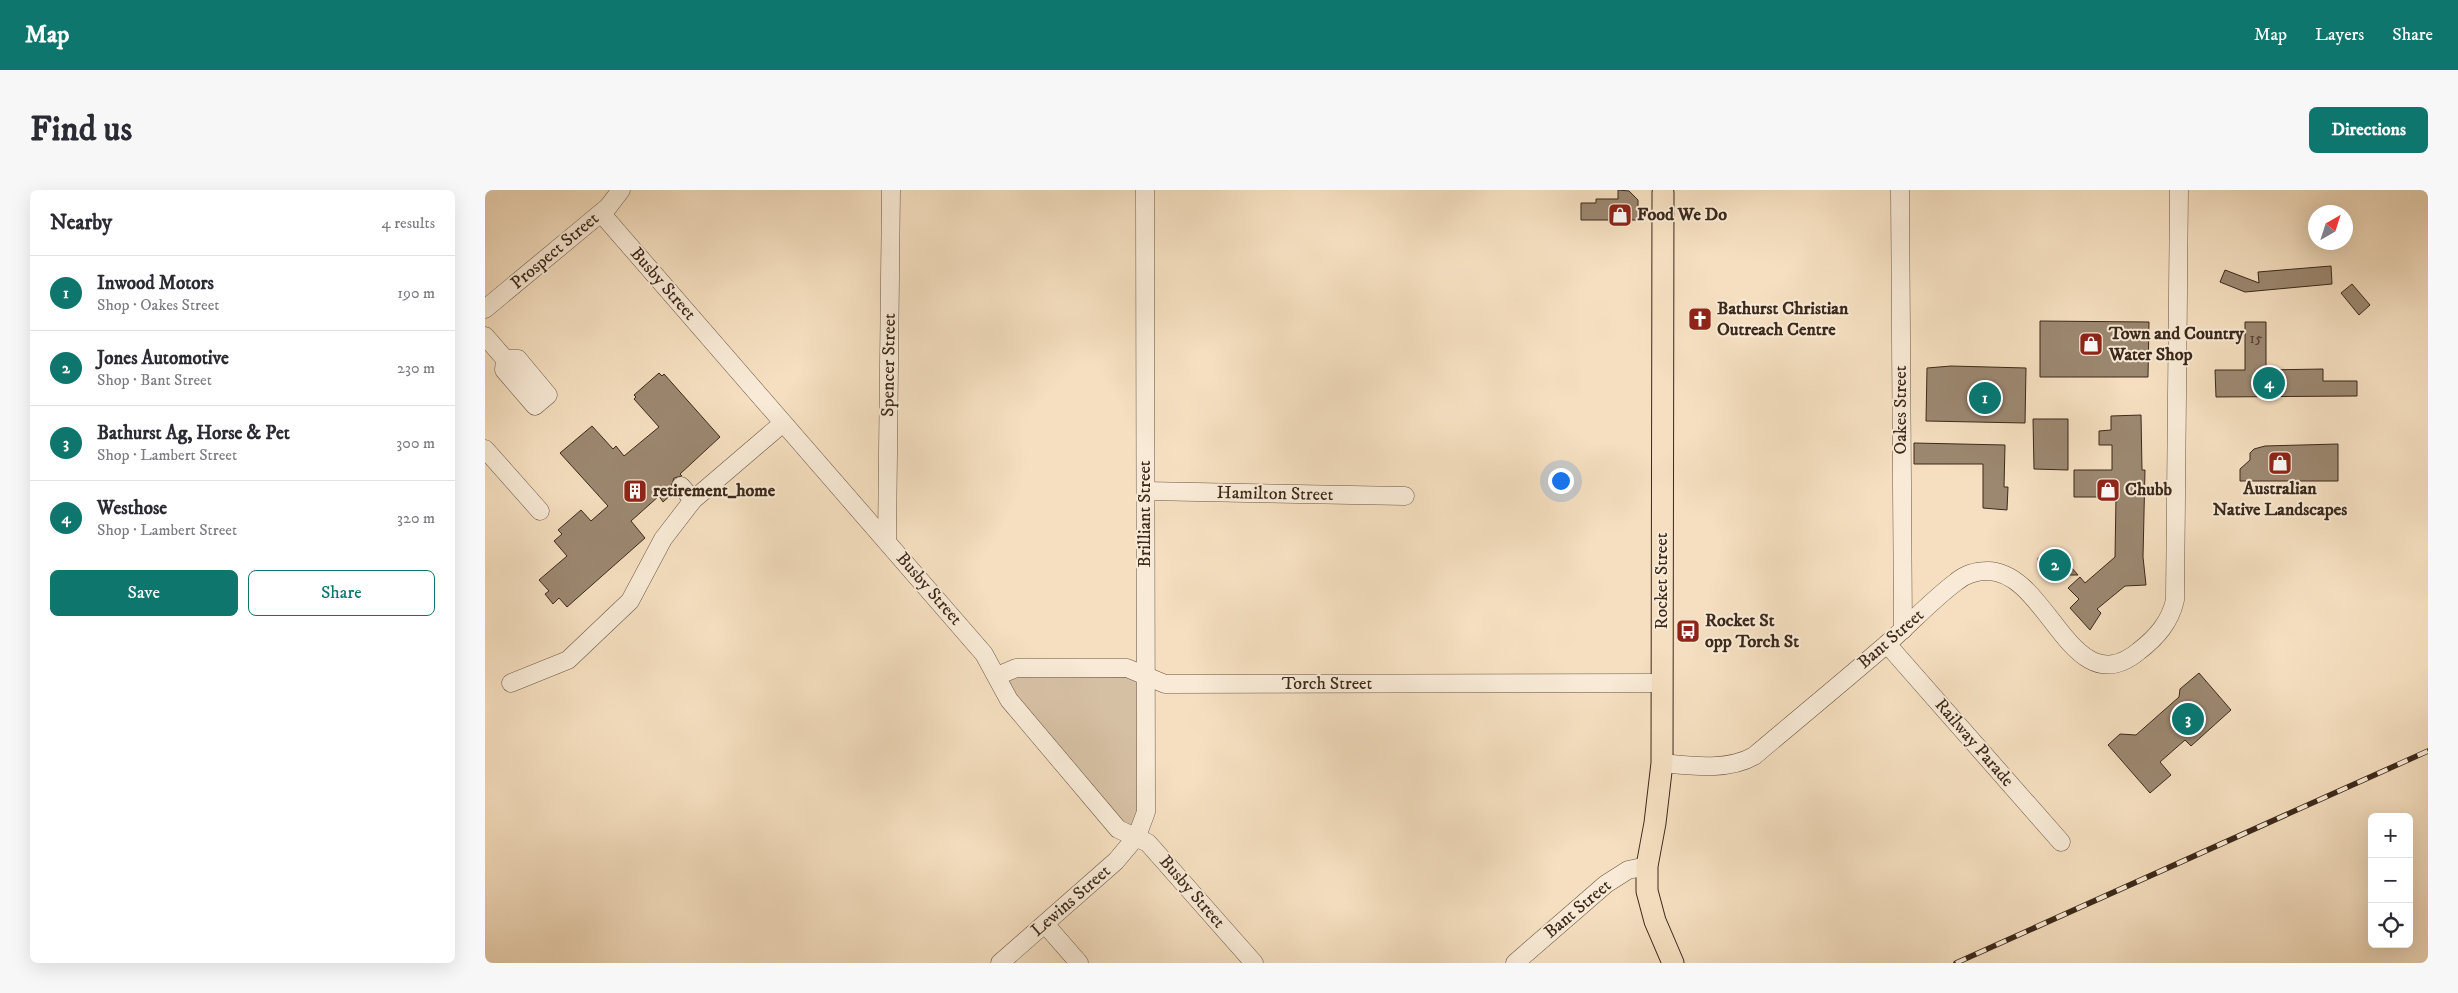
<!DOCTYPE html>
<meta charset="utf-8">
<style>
:root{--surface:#fff;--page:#f7f7f7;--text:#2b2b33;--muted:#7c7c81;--line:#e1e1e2;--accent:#0f766e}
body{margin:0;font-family:"IM FELL DW Pica",serif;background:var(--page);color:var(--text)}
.controls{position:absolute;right:15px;bottom:15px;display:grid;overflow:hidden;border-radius:8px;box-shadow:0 5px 20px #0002}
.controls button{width:45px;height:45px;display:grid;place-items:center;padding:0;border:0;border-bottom:1px solid var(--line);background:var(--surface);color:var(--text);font:25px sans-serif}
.compass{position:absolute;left:1823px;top:15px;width:45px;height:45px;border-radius:50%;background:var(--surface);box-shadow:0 5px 20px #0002;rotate:39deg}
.you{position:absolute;left:1075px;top:290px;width:18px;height:18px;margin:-12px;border:4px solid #fff;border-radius:50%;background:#1a73e8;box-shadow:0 0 0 8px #1a73e833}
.badge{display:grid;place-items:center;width:32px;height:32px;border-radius:50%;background:var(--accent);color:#fff;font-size:16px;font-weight:700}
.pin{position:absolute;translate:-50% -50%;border:2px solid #fff;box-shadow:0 1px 5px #0006}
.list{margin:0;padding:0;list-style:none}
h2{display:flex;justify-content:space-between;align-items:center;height:65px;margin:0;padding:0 20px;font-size:21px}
h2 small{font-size:16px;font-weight:400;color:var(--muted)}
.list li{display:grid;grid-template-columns:32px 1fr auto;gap:15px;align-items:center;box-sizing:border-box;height:75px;padding:0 20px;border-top:1px solid var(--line)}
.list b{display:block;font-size:19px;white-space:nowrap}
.list p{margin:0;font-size:16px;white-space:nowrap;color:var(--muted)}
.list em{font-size:16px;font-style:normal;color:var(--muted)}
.actions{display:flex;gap:10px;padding:15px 20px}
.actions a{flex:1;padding:11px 0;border:1px solid var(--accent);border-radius:8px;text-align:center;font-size:18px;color:var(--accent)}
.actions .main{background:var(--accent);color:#fff}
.icon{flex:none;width:28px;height:28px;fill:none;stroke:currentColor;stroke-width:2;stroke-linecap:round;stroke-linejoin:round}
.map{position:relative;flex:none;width:1943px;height:773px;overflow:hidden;border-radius:8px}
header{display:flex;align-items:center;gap:30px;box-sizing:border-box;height:70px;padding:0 25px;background:var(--accent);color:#fff}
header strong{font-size:24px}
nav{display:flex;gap:28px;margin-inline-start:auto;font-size:18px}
.intro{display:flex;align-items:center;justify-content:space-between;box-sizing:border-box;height:120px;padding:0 30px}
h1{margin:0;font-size:35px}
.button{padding:12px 22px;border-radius:8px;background:var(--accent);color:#fff;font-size:18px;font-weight:700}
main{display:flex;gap:30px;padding:0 30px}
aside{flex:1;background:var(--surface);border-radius:8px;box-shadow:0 5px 20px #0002}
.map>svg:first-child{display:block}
.green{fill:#d6c0a4;stroke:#897460}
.building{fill:#9c8871;stroke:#3c291b}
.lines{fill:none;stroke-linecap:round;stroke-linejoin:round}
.minor-casing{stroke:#6a5644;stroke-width:19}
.major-casing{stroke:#3c291b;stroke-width:23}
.minor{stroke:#f8ead6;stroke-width:18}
.major{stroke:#f5dfc0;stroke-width:21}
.rail-casing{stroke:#3c291b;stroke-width:5.5}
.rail{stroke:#f8ead6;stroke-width:4;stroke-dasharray:11;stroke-linecap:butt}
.labels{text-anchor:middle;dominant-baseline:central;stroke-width:4;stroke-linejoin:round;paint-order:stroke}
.number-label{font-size:15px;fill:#544130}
.poi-label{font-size:18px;font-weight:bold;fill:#3c291b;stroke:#f8ead6;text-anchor:start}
.street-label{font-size:18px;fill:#3c291b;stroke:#f8ead6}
</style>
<header>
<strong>Map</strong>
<nav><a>Map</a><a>Layers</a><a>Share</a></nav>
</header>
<div class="intro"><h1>Find us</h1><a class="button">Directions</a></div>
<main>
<aside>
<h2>Nearby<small>4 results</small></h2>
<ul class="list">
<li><span class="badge">1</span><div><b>Inwood Motors</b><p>Shop · Oakes Street</p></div><em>190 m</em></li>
<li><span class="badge">2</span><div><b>Jones Automotive</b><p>Shop · Bant Street</p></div><em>230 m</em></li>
<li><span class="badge">3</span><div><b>Bathurst Ag, Horse &amp; Pet</b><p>Shop · Lambert Street</p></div><em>300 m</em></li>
<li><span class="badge">4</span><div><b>Westhose</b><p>Shop · Lambert Street</p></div><em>320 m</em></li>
</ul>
<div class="actions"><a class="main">Save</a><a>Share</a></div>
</aside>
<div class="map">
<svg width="1943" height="773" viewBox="0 0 1943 773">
<rect width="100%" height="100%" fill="#f5dfc0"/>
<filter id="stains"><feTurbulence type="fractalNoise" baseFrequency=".004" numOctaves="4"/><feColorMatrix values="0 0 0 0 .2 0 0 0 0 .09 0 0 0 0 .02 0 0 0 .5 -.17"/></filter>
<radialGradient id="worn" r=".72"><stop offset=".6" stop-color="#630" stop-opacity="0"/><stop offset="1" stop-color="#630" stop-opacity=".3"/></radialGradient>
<!-- green -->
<polygon class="green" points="512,486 660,487 652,646 633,639"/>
<!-- building -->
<g class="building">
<polygon points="1133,0 1144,1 1153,10 1153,30 1096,30 1096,13 1111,13 1111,9 1133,9"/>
<polygon points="1846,76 1847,94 1760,102 1735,92 1740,80 1774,93 1773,82"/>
<polygon points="1867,94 1885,115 1874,125 1856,103"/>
<polygon points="1555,131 1664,132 1663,187 1555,187"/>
<polygon points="1760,132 1781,132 1781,180 1838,179 1838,191 1872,191 1872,206 1731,207 1730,180 1760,180"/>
<polygon points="1466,176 1541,178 1540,233 1441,231 1442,178"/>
<polygon points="174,183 177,186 179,184 235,247 195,284 197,286 189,288 186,297 188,303 178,312 174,306 146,331 160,348 82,417 74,408 68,414 60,404 64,401 54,390 82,366 69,351 77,344 73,340 96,320 106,331 123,316 75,263 107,236 128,259 131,256 139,266 174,237 149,209 151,207 149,205"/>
<polygon points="1656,225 1657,280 1660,280 1658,367 1661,395 1640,396 1612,419 1616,423 1605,440 1585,418 1594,409 1583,398 1595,387 1600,393 1630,367 1631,307 1589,307 1589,280 1627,280 1627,255 1614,255 1614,241 1626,240 1626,226"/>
<polygon points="1548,229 1583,229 1583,280 1549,279"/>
<polygon points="1429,253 1520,255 1519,297 1523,297 1522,320 1498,318 1498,274 1429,274"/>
<polygon points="1853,254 1853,291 1755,291 1755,279 1765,270 1765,263 1769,259 1780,256"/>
<polygon points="1553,368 1586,368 1586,377 1593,385 1558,385 1554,379"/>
<polygon points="1714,483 1746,520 1706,556 1700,550 1675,572 1686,585 1665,603 1623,555 1635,544 1651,545 1694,507 1695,499"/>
</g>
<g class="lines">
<!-- minor casing -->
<g class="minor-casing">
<g id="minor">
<polyline points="1415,0 1418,440"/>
<polyline points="116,23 499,464 524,510 633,639 663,653 769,773"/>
<polyline points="0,119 123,17 136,0"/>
<polyline points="0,146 20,169 19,180 50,216 63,205 33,169 20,169"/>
<polyline points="0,259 55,321"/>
<polyline points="196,296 208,310"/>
<polyline points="661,301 920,306"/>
<polyline points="402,351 406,0"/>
<polyline points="1402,454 1576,652"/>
<polyline points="512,486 531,478 642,478 680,494 1178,493"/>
<polyline points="26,493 83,470 145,411 178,349 208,310 298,233"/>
<path d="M1177 573C1206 576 1243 581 1269 566 1314 528 1359 491 1403 453 1426 433 1447 410 1471 392 1479 385 1491 381 1503 381 1564 382 1586 517 1654 461 1672 447 1685 432 1690 410L1694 0"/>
<polyline points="560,734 594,773"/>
<polyline points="515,773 631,671 652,646 661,622 660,0"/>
<polyline points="1030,773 1121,694 1143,680 1162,676"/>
</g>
</g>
<!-- major casing -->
<g class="major-casing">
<polyline id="major" points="1178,3 1177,573 1170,633 1162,676 1162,701 1170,731 1188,773"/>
</g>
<!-- minor -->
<use href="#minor" class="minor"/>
<!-- major -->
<use href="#major" class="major"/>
<!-- rail casing -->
<g class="rail-casing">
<polyline id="rail" points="1471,773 1943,561"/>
</g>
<!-- rail -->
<use href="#rail" class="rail"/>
</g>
<!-- icons -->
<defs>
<g id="shop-square" transform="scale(1.25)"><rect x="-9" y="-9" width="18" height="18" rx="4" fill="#8f2418" stroke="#f8ead6"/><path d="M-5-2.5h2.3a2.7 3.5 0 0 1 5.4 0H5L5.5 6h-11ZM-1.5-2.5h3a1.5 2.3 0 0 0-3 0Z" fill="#fff"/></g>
<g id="church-square" transform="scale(1.25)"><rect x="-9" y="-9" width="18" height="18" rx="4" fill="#8f2418" stroke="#f8ead6"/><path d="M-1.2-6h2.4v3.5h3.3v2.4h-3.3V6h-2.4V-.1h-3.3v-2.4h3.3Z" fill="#fff"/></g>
<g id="building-square" transform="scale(1.25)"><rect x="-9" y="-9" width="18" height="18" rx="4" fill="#8f2418" stroke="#f8ead6"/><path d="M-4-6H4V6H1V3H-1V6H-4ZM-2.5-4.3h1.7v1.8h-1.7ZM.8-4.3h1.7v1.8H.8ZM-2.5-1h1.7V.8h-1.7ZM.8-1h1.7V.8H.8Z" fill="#fff"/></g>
<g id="bus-square" transform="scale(1.25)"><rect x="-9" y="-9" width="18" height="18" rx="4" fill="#8f2418" stroke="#f8ead6"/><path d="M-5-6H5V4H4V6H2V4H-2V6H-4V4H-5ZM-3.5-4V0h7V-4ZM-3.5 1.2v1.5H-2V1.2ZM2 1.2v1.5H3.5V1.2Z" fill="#fff"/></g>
</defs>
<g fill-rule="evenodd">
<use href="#shop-square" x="1135" y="25"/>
<use href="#church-square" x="1215" y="129"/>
<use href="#shop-square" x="1606" y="154"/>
<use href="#shop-square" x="1795" y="273"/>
<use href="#shop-square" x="1623" y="300"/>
<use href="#building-square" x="150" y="301"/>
<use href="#bus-square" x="1203" y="441"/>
</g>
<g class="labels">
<!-- number labels -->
<g class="number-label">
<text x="1771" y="148">15</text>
</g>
<!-- poi labels -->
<g class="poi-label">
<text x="1152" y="25">Food We Do</text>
<text x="1232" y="119">Bathurst Christian<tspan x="1232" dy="21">Outreach Centre</tspan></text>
<text x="1624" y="144">Town and Country<tspan x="1624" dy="21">Water Shop</tspan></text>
<text x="1795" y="299" text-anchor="middle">Australian<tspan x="1795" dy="21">Native Landscapes</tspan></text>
<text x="1640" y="300">Chubb</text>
<text x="168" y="301">retirement_home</text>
<text x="1220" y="431">Rocket St<tspan x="1220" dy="21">opp Torch St</tspan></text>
</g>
<!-- street labels -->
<g class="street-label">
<text transform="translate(70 61) rotate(-40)">Prospect Street</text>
<text transform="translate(178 94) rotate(49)">Busby Street</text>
<text transform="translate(404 175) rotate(-89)">Spencer Street</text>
<text transform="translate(1416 220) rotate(-90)">Oakes Street</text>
<text transform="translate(790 304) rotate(1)">Hamilton Street</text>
<text transform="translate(660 324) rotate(-90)">Brilliant Street</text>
<text transform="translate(1177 391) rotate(-90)">Rocket Street</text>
<text transform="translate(444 399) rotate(49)">Busby Street</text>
<text transform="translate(1406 449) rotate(-41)">Bant Street</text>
<text x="842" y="494">Torch Street</text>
<text transform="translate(1489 553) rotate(49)">Railway Parade</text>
<text transform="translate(707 702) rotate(49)">Busby Street</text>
<text transform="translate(586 711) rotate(-41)">Lewins Street</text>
<text transform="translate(1093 719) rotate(-40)">Bant Street</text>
</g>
</g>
<rect width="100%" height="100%" filter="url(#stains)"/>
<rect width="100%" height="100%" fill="url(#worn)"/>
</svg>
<div class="controls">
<button>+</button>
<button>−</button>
<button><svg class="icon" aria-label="locate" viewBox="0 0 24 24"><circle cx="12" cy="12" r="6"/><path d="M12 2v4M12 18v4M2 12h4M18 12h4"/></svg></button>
</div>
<svg class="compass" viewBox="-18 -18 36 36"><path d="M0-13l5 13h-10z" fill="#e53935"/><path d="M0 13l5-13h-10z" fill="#7c7c81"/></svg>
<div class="you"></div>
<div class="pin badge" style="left:1500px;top:208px">1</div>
<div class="pin badge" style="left:1570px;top:375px">2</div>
<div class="pin badge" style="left:1703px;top:529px">3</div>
<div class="pin badge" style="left:1784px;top:193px">4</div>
</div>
</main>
